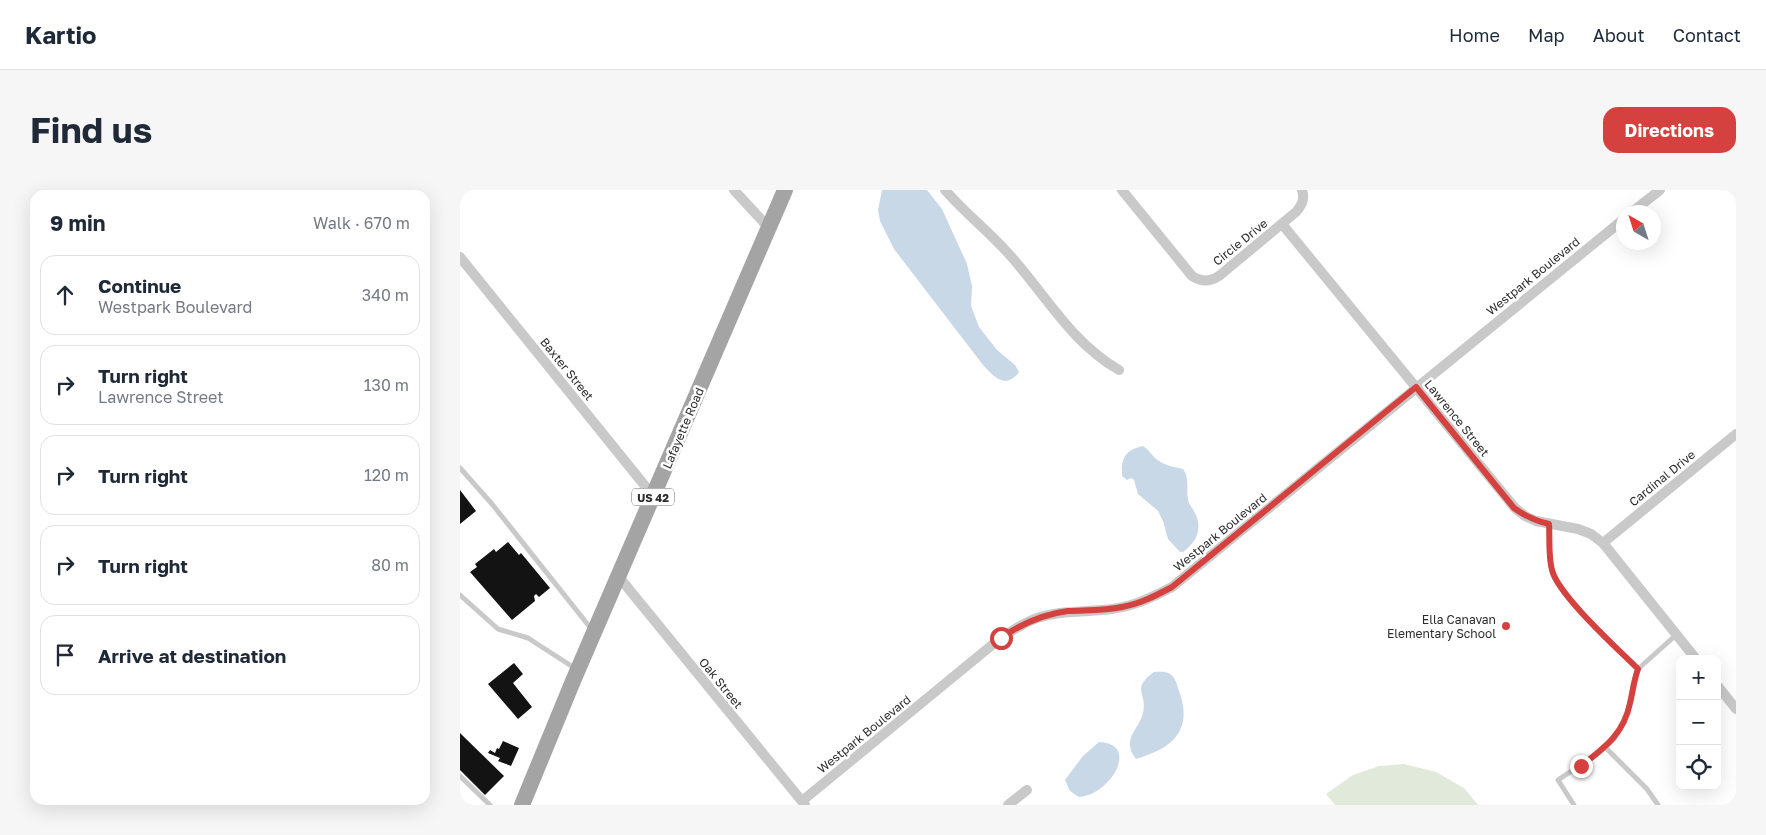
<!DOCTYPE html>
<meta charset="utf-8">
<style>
:root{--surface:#fff;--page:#f6f6f7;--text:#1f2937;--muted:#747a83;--line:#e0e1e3;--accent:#d4413e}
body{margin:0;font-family:"Golos Text",sans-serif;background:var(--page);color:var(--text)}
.controls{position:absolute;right:15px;bottom:15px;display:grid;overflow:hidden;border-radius:10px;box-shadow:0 5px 20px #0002}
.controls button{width:45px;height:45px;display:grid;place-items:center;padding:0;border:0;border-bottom:1px solid var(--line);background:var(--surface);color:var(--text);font:25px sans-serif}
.compass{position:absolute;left:1156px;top:15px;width:45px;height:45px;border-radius:50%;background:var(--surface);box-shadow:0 5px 20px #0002;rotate:321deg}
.stop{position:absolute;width:15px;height:15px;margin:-11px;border:4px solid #d4413e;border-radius:50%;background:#fff}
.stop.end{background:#d4413e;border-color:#fff;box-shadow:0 1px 5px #0008}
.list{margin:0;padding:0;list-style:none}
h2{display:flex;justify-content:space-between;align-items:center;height:65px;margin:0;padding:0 20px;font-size:21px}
h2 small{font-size:16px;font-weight:400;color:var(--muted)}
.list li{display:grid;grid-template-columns:32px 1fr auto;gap:15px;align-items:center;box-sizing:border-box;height:80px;margin:0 10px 10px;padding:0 10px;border:1px solid var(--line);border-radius:15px}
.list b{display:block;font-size:19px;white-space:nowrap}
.list p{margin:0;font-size:16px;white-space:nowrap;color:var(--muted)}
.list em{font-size:16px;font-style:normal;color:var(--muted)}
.icon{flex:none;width:28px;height:28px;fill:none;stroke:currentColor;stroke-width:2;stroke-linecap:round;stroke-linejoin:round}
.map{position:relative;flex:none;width:1276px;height:615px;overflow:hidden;border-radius:15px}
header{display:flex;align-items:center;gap:30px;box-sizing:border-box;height:70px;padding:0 25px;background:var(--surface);border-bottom:1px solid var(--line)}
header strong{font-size:24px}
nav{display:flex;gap:28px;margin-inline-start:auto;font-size:18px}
.intro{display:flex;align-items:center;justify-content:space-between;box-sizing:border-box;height:120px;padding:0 30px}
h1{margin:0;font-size:35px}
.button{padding:12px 22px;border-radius:15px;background:var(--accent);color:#fff;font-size:18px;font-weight:700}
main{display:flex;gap:30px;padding:0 30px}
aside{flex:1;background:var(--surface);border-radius:15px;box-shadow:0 5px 20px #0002}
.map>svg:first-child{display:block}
.green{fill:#e1e9db}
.water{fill:#c8d8e7}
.building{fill:#131313}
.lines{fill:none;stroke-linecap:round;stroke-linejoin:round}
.lane{stroke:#c9c9c9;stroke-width:5}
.street{stroke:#c9c9c9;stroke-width:10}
.primary{stroke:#a4a4a4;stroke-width:16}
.route{stroke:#d4413e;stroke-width:6}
.poi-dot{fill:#d4413e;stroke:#fff;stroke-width:2}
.labels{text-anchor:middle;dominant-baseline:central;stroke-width:5;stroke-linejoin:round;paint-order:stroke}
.shield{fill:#fff;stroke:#6b6b6b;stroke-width:1}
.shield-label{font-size:11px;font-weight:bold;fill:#2c2c2c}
.street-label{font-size:12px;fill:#2c2c2c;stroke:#fff}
.poi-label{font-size:12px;fill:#2c2c2c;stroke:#fff;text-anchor:end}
</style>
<header>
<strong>Kartio</strong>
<nav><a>Home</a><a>Map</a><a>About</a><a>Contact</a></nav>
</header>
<div class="intro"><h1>Find us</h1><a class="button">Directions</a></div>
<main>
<aside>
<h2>9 min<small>Walk · 670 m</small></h2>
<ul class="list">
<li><svg class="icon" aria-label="ahead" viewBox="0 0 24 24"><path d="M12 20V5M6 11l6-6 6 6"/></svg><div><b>Continue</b><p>Westpark Boulevard</p></div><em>340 m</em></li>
<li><svg class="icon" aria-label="right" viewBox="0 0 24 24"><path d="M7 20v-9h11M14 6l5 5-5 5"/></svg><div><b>Turn right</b><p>Lawrence Street</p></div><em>130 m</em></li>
<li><svg class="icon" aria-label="right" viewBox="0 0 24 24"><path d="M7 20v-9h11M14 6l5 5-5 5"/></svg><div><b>Turn right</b></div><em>120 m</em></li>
<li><svg class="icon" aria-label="right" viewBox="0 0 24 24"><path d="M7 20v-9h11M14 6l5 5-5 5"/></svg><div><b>Turn right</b></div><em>80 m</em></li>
<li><svg class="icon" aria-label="arrive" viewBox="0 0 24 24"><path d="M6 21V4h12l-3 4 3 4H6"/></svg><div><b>Arrive at destination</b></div></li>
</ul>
</aside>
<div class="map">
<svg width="1276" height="615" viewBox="0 0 1276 615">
<rect width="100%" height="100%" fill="#fff"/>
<!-- green -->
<polygon class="green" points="944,574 976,582 1004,598 1018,615 875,615 866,604 893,585 919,576"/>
<!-- water -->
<g class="water">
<path d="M422 0H467L482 19 507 74 512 96 511 116 519 137 537 160 555 175 559 182C546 200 534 187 523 175L434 59 420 31 418 20Z"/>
<path d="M683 256C690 260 692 267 699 271 706 276 715 277 723 279 730 289 726 299 728 310 729 315 732 317 734 321 743 337 738 351 723 362H720L708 349 703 331 698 321 678 304 674 290 671 288 667 290 662 286C661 268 665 260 683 256Z"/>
<path d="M694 482C700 482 705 481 710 484 716 488 717 495 719 501 725 517 727 535 714 549 705 559 689 565 676 569 661 548 678 542 683 523 688 503 670 499 694 482Z"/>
<path d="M639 552C681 554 650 605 619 607L610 601 605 590 623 566Z"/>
</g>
<!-- building -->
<g class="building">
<polygon points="0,300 16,321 0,334"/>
<polygon points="48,352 59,365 61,363 90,398 79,407 76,404 74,406 75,411 52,430 10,382 17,377 15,374 34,359 36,362"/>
<polygon points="54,473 63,484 53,493 72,517 58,529 28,494"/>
<polygon points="0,543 44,586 25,605 0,580"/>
<polygon points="43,551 59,558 51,576 38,571 40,568 28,563 30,560 35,563 37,558 39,559"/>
</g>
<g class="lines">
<!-- lane -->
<g class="lane">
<polyline points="0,278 32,314 133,441"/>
<path d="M1089 334C1090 349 1088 366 1092 380 1098 405 1158 459 1178 479"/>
<polyline points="0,405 38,439 68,448 116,479"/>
<polyline points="1145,557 1187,599 1198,615"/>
<polyline points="0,586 30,615"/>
<polyline points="1114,615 1098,590 1140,562 1154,549 1162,535 1170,515 1173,494 1178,479 1216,445"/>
</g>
<!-- street -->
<g class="street">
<polyline points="274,0 309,38"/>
<path d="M485 0C504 22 527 40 547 62 584 102 610 152 659 180"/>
<path d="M662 0 732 86C742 92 749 92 759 86L836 22C842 15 845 9 842 0"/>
<polyline points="1172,22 1200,0"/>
<polyline points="822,34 1055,318 1065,326 1076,331 1118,339 1131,344 1143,353 1236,469"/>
<polyline points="0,67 194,307"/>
<polyline points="1143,353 1276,244"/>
<polyline points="159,387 345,615"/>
<polyline points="1257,495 1276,519"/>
<path d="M342 611 543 446C554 440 565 432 577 428 598 421 620 422 642 420 670 418 687 410 712 397L1164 29"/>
<polyline points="548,615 567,600"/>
</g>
<!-- primary -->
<polyline class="primary" points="62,615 113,491 325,0"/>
</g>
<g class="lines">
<!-- route -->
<path class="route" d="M541 448C561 434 584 424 608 421 626 420 644 421 662 417 680 414 695 406 712 397L956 197 1054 318C1065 326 1075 331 1089 334 1090 349 1088 365 1092 380 1098 405 1158 459 1178 479 1174 490 1173 501 1170 513 1164 544 1144 558 1121 576"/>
</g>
<!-- markers -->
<circle class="poi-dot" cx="1046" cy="436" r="5"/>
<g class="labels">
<!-- shield labels -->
<rect class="shield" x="172" y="298.5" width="42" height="17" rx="4"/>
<g class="shield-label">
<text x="193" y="307">US 42</text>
</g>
<!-- street labels -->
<g class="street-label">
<text transform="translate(780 52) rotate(-39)">Circle Drive</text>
<text transform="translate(1073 86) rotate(-39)">Westpark Boulevard</text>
<text transform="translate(107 179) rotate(51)">Baxter Street</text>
<text transform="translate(997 228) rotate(51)">Lawrence Street</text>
<text transform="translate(223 238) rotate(-67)">Lafayette Road</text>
<text transform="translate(1202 288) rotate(-39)">Cardinal Drive</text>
<text transform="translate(760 342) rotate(-39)">Westpark Boulevard</text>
<text transform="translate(261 493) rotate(51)">Oak Street</text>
<text transform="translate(404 544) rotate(-39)">Westpark Boulevard</text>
</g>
<!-- poi labels -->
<g class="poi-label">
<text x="1036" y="429">Ella Canavan<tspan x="1036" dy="14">Elementary School</tspan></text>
</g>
</g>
</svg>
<div class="controls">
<button>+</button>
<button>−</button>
<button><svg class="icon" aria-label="locate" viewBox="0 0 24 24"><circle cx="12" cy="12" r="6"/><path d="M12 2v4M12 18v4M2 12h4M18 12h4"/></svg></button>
</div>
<svg class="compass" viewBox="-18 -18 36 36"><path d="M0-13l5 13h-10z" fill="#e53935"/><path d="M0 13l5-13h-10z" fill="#747a83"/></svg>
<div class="stop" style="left:541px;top:448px"></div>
<div class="stop end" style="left:1121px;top:576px"></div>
</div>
</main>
